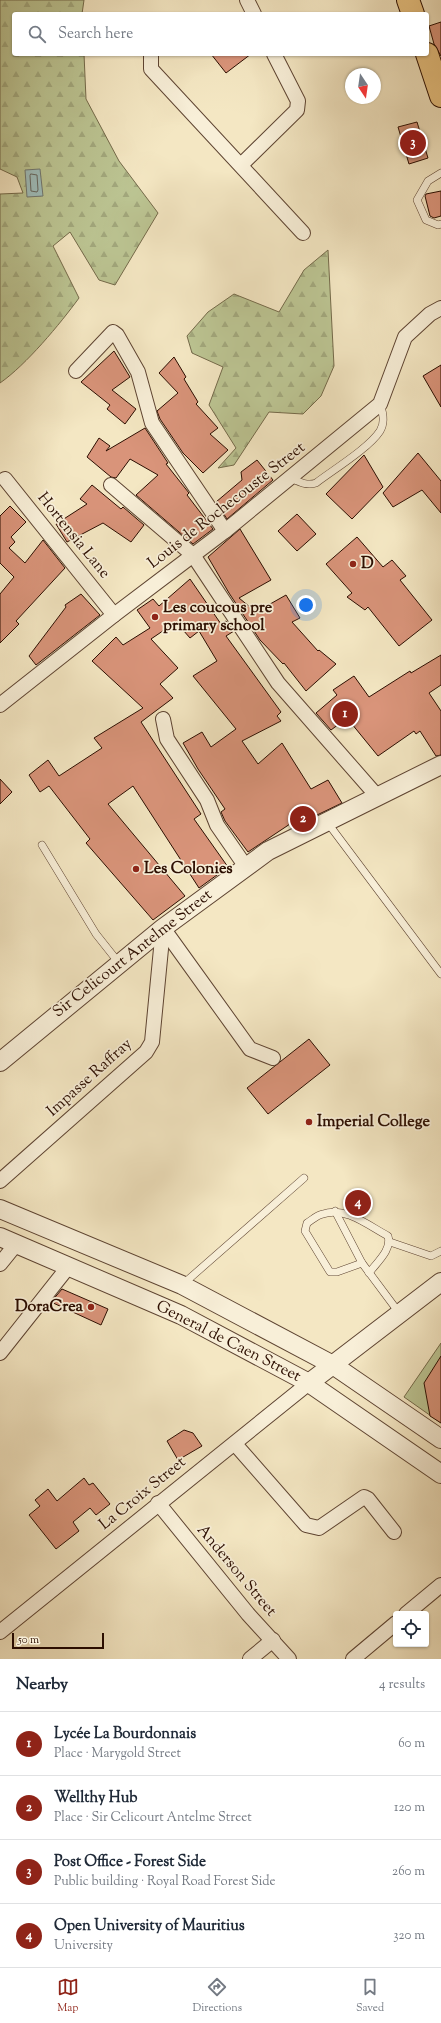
<!DOCTYPE html>
<meta charset="utf-8">
<style>
:root{--surface:#fff;--page:#f2f2f3;--text:#1f2937;--muted:#747a83;--line:#e0e1e3;--accent:#8f2418}
body{margin:0;font-family:"Sorts Mill Goudy",serif;background:var(--page);color:var(--text)}
.controls{position:absolute;right:12px;bottom:12px;display:grid;overflow:hidden;border-radius:4px;box-shadow:0 1px 3px #0004}
.controls button{width:36px;height:36px;display:grid;place-items:center;padding:0;border:0;border-bottom:1px solid var(--line);background:var(--surface);color:var(--text);font:20px sans-serif}
.compass{position:absolute;left:345px;top:68px;width:36px;height:36px;border-radius:50%;background:var(--surface);box-shadow:0 1px 3px #0004;rotate:167deg}
.scale{position:absolute;left:12px;bottom:10px;width:92px;box-sizing:border-box;padding-left:4px;border:2px solid #2c0e01;border-top:0;font-size:11px;line-height:14px;white-space:nowrap;color:#2c0e01;-webkit-text-stroke:3px #f8efd8;paint-order:stroke}
.you{position:absolute;left:306px;top:605px;width:14px;height:14px;margin:-10px;border:3px solid #fff;border-radius:50%;background:#1a73e8;box-shadow:0 0 0 6px #1a73e833}
.badge{display:grid;place-items:center;width:26px;height:26px;border-radius:50%;background:var(--accent);color:#fff;font-size:13px;font-weight:700}
.pin{position:absolute;translate:-50% -50%;border:2px solid #fff;box-shadow:0 1px 4px #0006}
.list{margin:0;padding:0;list-style:none}
h2{display:flex;justify-content:space-between;align-items:center;height:52px;margin:0;padding:0 16px;font-size:17px}
h2 small{font-size:13px;font-weight:400;color:var(--muted)}
.list li{display:grid;grid-template-columns:26px 1fr auto;gap:12px;align-items:center;box-sizing:border-box;height:64px;padding:0 16px;border-top:1px solid var(--line)}
.list b{display:block;font-size:15px;white-space:nowrap}
.list p{margin:0;font-size:13px;white-space:nowrap;color:var(--muted)}
.list em{font-size:13px;font-style:normal;color:var(--muted)}
.icon{flex:none;width:22px;height:22px;fill:none;stroke:currentColor;stroke-width:2;stroke-linecap:round;stroke-linejoin:round}
.map{position:relative;flex:none;width:441px;height:1659px;overflow:hidden}
.search{position:absolute;background:var(--surface);box-shadow:0 1px 3px #0004;left:12px;right:12px;top:12px;height:44px;display:flex;align-items:center;gap:10px;box-sizing:border-box;padding:0 14px;border-radius:4px;color:var(--muted);font-size:15px}
.sheet{height:308px;background:var(--surface)}
nav{display:flex;justify-content:space-around;align-items:center;box-sizing:border-box;height:56px;border-top:1px solid var(--line);background:var(--surface);font-size:11px;color:var(--muted)}
nav a{display:grid;justify-items:center;gap:2px}
nav .on{color:var(--accent)}
.map>svg:first-child{display:block}
.forest{fill:url(#forest-firs);stroke:#746a4a}
.pitch{fill:#bcc593;stroke:#746a4a}
.water{fill:#9fbebc;stroke:#717871}
.lines{fill:none;stroke-linecap:round;stroke-linejoin:round}
.shore{stroke:#66665e;stroke-width:1}
.building{fill:#d9947a;stroke:#2c0e01}
.service-casing{stroke:#5e4432;stroke-width:8}
.minor-casing{stroke:#5e4432;stroke-width:16}
.tertiary-casing{stroke:#5e4432;stroke-width:20}
.primary-casing{stroke:#2c0e01;stroke-width:24}
.service{stroke:#f8efd8;stroke-width:7}
.minor{stroke:#f8efd8;stroke-width:14}
.tertiary{stroke:#f8efd8;stroke-width:18}
.primary{stroke:#eac482;stroke-width:22}
.poi-dot{fill:#8f2418;stroke:#f8efd8;stroke-width:1.5}
.labels{text-anchor:middle;dominant-baseline:central;stroke-width:3.5;stroke-linejoin:round;paint-order:stroke}
.street-label{font-size:16px;fill:#2c0e01;stroke:#f8efd8}
.poi-label{font-size:16px;font-weight:bold;fill:#2c0e01;stroke:#f8efd8;text-anchor:start}
</style>
<div class="map">
<svg width="441" height="1659" viewBox="0 0 441 1659">
<defs>
<pattern id="forest-firs" width="22" height="20" patternUnits="userSpaceOnUse"><rect width="22" height="20" fill="#bcc593"/><path d="M5 1l3.5 6h-7zM16 11l3.5 6h-7z" fill="#a2a87d"/></pattern>
</defs>
<rect width="100%" height="100%" fill="#f4e7c3"/>
<filter id="stains"><feTurbulence type="fractalNoise" baseFrequency=".005" numOctaves="4"/><feColorMatrix values="0 0 0 0 .2 0 0 0 0 .09 0 0 0 0 .02 0 0 0 .5 -.17"/></filter>
<radialGradient id="worn" r=".72"><stop offset=".6" stop-color="#630" stop-opacity="0"/><stop offset="1" stop-color="#630" stop-opacity=".3"/></radialGradient>
<!-- forest -->
<g class="forest">
<path d="M0 0H84L82 14H14V54H84L86 99 119 161 158 213 115 285 99 280 70 232 53 246 79 298C60 324 26 365 0 383V194L23 193 17 177 0 169Z"/>
<polygon points="328,250 334,366 321,396 303,414 269,412 234,465 218,468 236,448 209,405 223,367 192,353 187,336 208,312 234,294 279,312 304,270"/>
</g>
<!-- pitch -->
<polygon class="pitch" points="441,1343 441,1423 404,1397"/>
<!-- water -->
<polygon class="water" points="40,169 43,196 27,197 25,170"/>
<g class="lines">
<!-- shore -->
<polygon class="shore" points="31,174 37,175 38,190 37,192 31,191 30,176"/>
</g>
<!-- building -->
<g class="building">
<polygon points="441,22 441,56 434,44 429,26"/>
<polygon points="211,54 251,54 226,73"/>
<polygon points="417,122 428,158 409,164 398,127"/>
<polygon points="441,191 441,216 434,218 430,216 425,196 426,194"/>
<polygon points="114,351 130,377 112,390 136,409 125,424 107,409 110,405 81,382"/>
<polygon points="174,357 186,377 184,379 198,402 196,404 218,428 210,434 228,450 203,473 183,453 160,419 157,411 178,393 159,373"/>
<polygon points="441,365 441,407 423,376"/>
<polygon points="145,428 168,463 166,464 189,493 187,495 213,529 193,544 136,495 158,475 130,459 116,478 111,477 87,457 99,438 110,446 106,451"/>
<polygon points="418,453 441,481 441,513 422,490 393,507 383,493"/>
<polygon points="364,455 383,487 352,519 326,494"/>
<polygon points="257,460 273,480 227,519 216,502 242,480 241,472"/>
<polygon points="92,485 121,509 123,507 144,525 131,542 103,523 67,542 56,524 87,504 80,499"/>
<polygon points="10,506 26,522 11,537 15,542 9,548 25,563 43,540 65,568 16,621 19,624 0,643 0,594 14,577 0,563 0,516"/>
<polygon points="297,514 316,534 297,551 278,531"/>
<polygon points="240,529 271,580 239,598 256,612 286,595 300,618 292,622 318,651 319,650 336,664 306,691 284,663 283,664 260,640 229,593 208,557"/>
<polygon points="357,537 383,567 392,560 406,576 400,580 432,620 399,646 368,607 365,610 347,597 352,593 326,564"/>
<polygon points="190,579 221,624 226,621 234,631 226,636 281,712 277,716 281,721 242,741 258,764 282,743 311,789 328,780 342,803 292,827 290,824 248,852 225,821 221,812 225,809 198,769 183,743 202,732 211,747 236,729 193,676 217,661 199,631 190,638 176,622 151,639 178,668 160,684 173,698 141,722 201,814 194,819 228,867 199,888 133,786 108,804 185,896 153,920 86,843 90,839 49,786 40,792 29,775 48,760 59,776 102,748 94,738 143,708 92,661 116,637 123,645 150,628 137,610 153,599 159,606"/>
<polygon points="81,594 100,615 36,665 29,656 66,607 65,605"/>
<polygon points="441,655 441,685 429,693 441,711 441,755 436,756 420,731 416,734 414,731 378,756 347,718 331,730 316,713 337,695 333,690 354,676 369,697 410,671 411,673"/>
<polygon points="0,779 12,792 0,804"/>
<polygon points="309,1039 330,1065 268,1114 247,1088"/>
<polygon points="62,1289 108,1309 101,1325 51,1302"/>
<polygon points="441,1356 441,1423 430,1416 424,1383"/>
<polygon points="184,1430 193,1433 202,1446 178,1460 167,1441"/>
<polygon points="84,1478 89,1485 93,1483 110,1504 96,1515 90,1508 73,1522 79,1531 56,1549 29,1515 40,1506 35,1500 48,1489 57,1501"/>
</g>
<g class="lines">
<!-- service casing -->
<g class="service-casing">
<g id="service">
<polyline points="441,173 428,181 417,200 426,220 438,225 441,224"/>
<path d="M290 478C299 482 307 486 316 483 333 470 369 448 380 431 385 423 383 412 380 404"/>
<polyline points="327,822 441,974"/>
<polyline points="42,845 96,934 119,963"/>
<polyline points="335,1211 362,1263 400,1314"/>
<polyline points="390,1242 431,1256 441,1251"/>
<path d="M362 1263 337 1272H330L305 1231 307 1223C312 1220 317 1215 323 1214 345 1206 369 1226 388 1236 392 1250 377 1262 369 1273"/>
<polyline points="182,1285 304,1178"/>
</g>
</g>
<!-- minor casing -->
<g class="minor-casing">
<g id="minor">
<polyline points="247,0 254,14"/>
<polyline points="151,54 151,69 303,233"/>
<polyline points="241,165 297,110 298,101 274,54"/>
<polyline points="76,371 113,332 117,335 138,372 152,423 225,531"/>
<polyline points="5,479 114,615"/>
<polyline points="111,485 193,555 278,683 377,796"/>
<polyline points="0,705 114,615 225,531 380,404 405,337 430,314 441,308"/>
<polyline points="163,719 167,739 207,800 217,825 246,867"/>
<polyline points="163,928 250,1049 273,1058"/>
<polyline points="0,1181 146,1052 152,1042 163,928"/>
<polyline points="0,1264 17,1243"/>
<polyline points="0,1353 69,1266"/>
<polyline points="235,1444 306,1525 319,1528 364,1497 368,1499 394,1532"/>
<polyline points="158,1503 248,1614 289,1659"/>
<polyline points="406,1614 441,1585"/>
<polyline points="0,1632 309,1383"/>
<polyline points="250,1659 273,1640"/>
<polyline points="353,1659 396,1623"/>
</g>
</g>
<!-- tertiary casing -->
<g class="tertiary-casing">
<g id="tertiary">
<polyline points="0,1062 163,928 268,851 441,765"/>
<polyline points="0,1209 182,1285 333,1365 441,1439"/>
<polyline points="0,1237 181,1315 309,1383 441,1474"/>
<polyline points="309,1383 441,1282"/>
</g>
</g>
<!-- primary casing -->
<g class="primary-casing">
<g id="primary">
<polyline points="408,0 413,14"/>
<polyline points="427,54 441,96"/>
</g>
</g>
<!-- service -->
<use href="#service" class="service"/>
<!-- minor -->
<use href="#minor" class="minor"/>
<!-- tertiary -->
<use href="#tertiary" class="tertiary"/>
<!-- primary -->
<use href="#primary" class="primary"/>
</g>
<!-- markers -->
<g class="poi-dot">
<circle cx="353" cy="564" r="4"/>
<circle cx="155" cy="617" r="4"/>
<circle cx="136" cy="869" r="4"/>
<circle cx="309" cy="1122" r="4"/>
<circle cx="91" cy="1307" r="4"/>
</g>
<g class="labels">
<!-- street labels -->
<g class="street-label">
<text transform="translate(227 506) rotate(-38)">Louis de Rochecouste Street</text>
<text transform="translate(73 536) rotate(51)">Hortensia Lane</text>
<text transform="translate(133 954) rotate(-38)">Sir Celicourt Antelme Street</text>
<text transform="translate(90 1078) rotate(-42)">Impasse Raffray</text>
<text transform="translate(228 1342) rotate(27)">General de Caen Street</text>
<text transform="translate(143 1494) rotate(-39)">La Croix Street</text>
<text transform="translate(236 1571) rotate(50)">Anderson Street</text>
</g>
<!-- poi labels -->
<g class="poi-label">
<text x="361" y="564">D</text>
<text x="163" y="608">Les coucous pre<tspan x="163" dy="18">primary school</tspan></text>
<text x="144" y="869">Les Colonies</text>
<text x="317" y="1122">Imperial College</text>
<text x="83" y="1307" text-anchor="end">DoraCrea</text>
</g>
</g>
<rect width="100%" height="100%" filter="url(#stains)"/>
<rect width="100%" height="100%" fill="url(#worn)"/>
</svg>
<div class="controls">
<button><svg class="icon" aria-label="locate" viewBox="0 0 24 24"><circle cx="12" cy="12" r="6"/><path d="M12 2v4M12 18v4M2 12h4M18 12h4"/></svg></button>
</div>
<svg class="compass" viewBox="-18 -18 36 36"><path d="M0-13l5 13h-10z" fill="#e53935"/><path d="M0 13l5-13h-10z" fill="#747a83"/></svg>
<div class="scale">50 m</div>
<div class="you"></div>
<div class="pin badge" style="left:345px;top:714px">1</div>
<div class="pin badge" style="left:303px;top:819px">2</div>
<div class="pin badge" style="left:413px;top:143px">3</div>
<div class="pin badge" style="left:358px;top:1203px">4</div>
<div class="search"><svg class="icon" aria-label="search" viewBox="0 0 24 24"><circle cx="10" cy="10" r="6"/><path d="M15 15l6 6"/></svg>Search here</div>
</div>
<section class="sheet">
<h2>Nearby<small>4 results</small></h2>
<ul class="list">
<li><span class="badge">1</span><div><b>Lycée La Bourdonnais</b><p>Place · Marygold Street</p></div><em>60 m</em></li>
<li><span class="badge">2</span><div><b>Wellthy Hub</b><p>Place · Sir Celicourt Antelme Street</p></div><em>120 m</em></li>
<li><span class="badge">3</span><div><b>Post Office - Forest Side</b><p>Public building · Royal Road Forest Side</p></div><em>260 m</em></li>
<li><span class="badge">4</span><div><b>Open University of Mauritius</b><p>University</p></div><em>320 m</em></li>
</ul>
</section>
<nav>
<a class="on"><svg class="icon" aria-label="map" viewBox="0 0 24 24"><path d="M3 6l6-2 6 2 6-2v14l-6 2-6-2-6 2zM9 4v14M15 6v14"/></svg>Map</a>
<a><svg class="icon" aria-label="directions" viewBox="0 0 24 24"><path d="M12 3l9 9-9 9-9-9zM9 14v-3h6M13 9l2 2-2 2"/></svg>Directions</a>
<a><svg class="icon" aria-label="saved" viewBox="0 0 24 24"><path d="M7 4h10v16l-5-4-5 4z"/></svg>Saved</a>
</nav>
